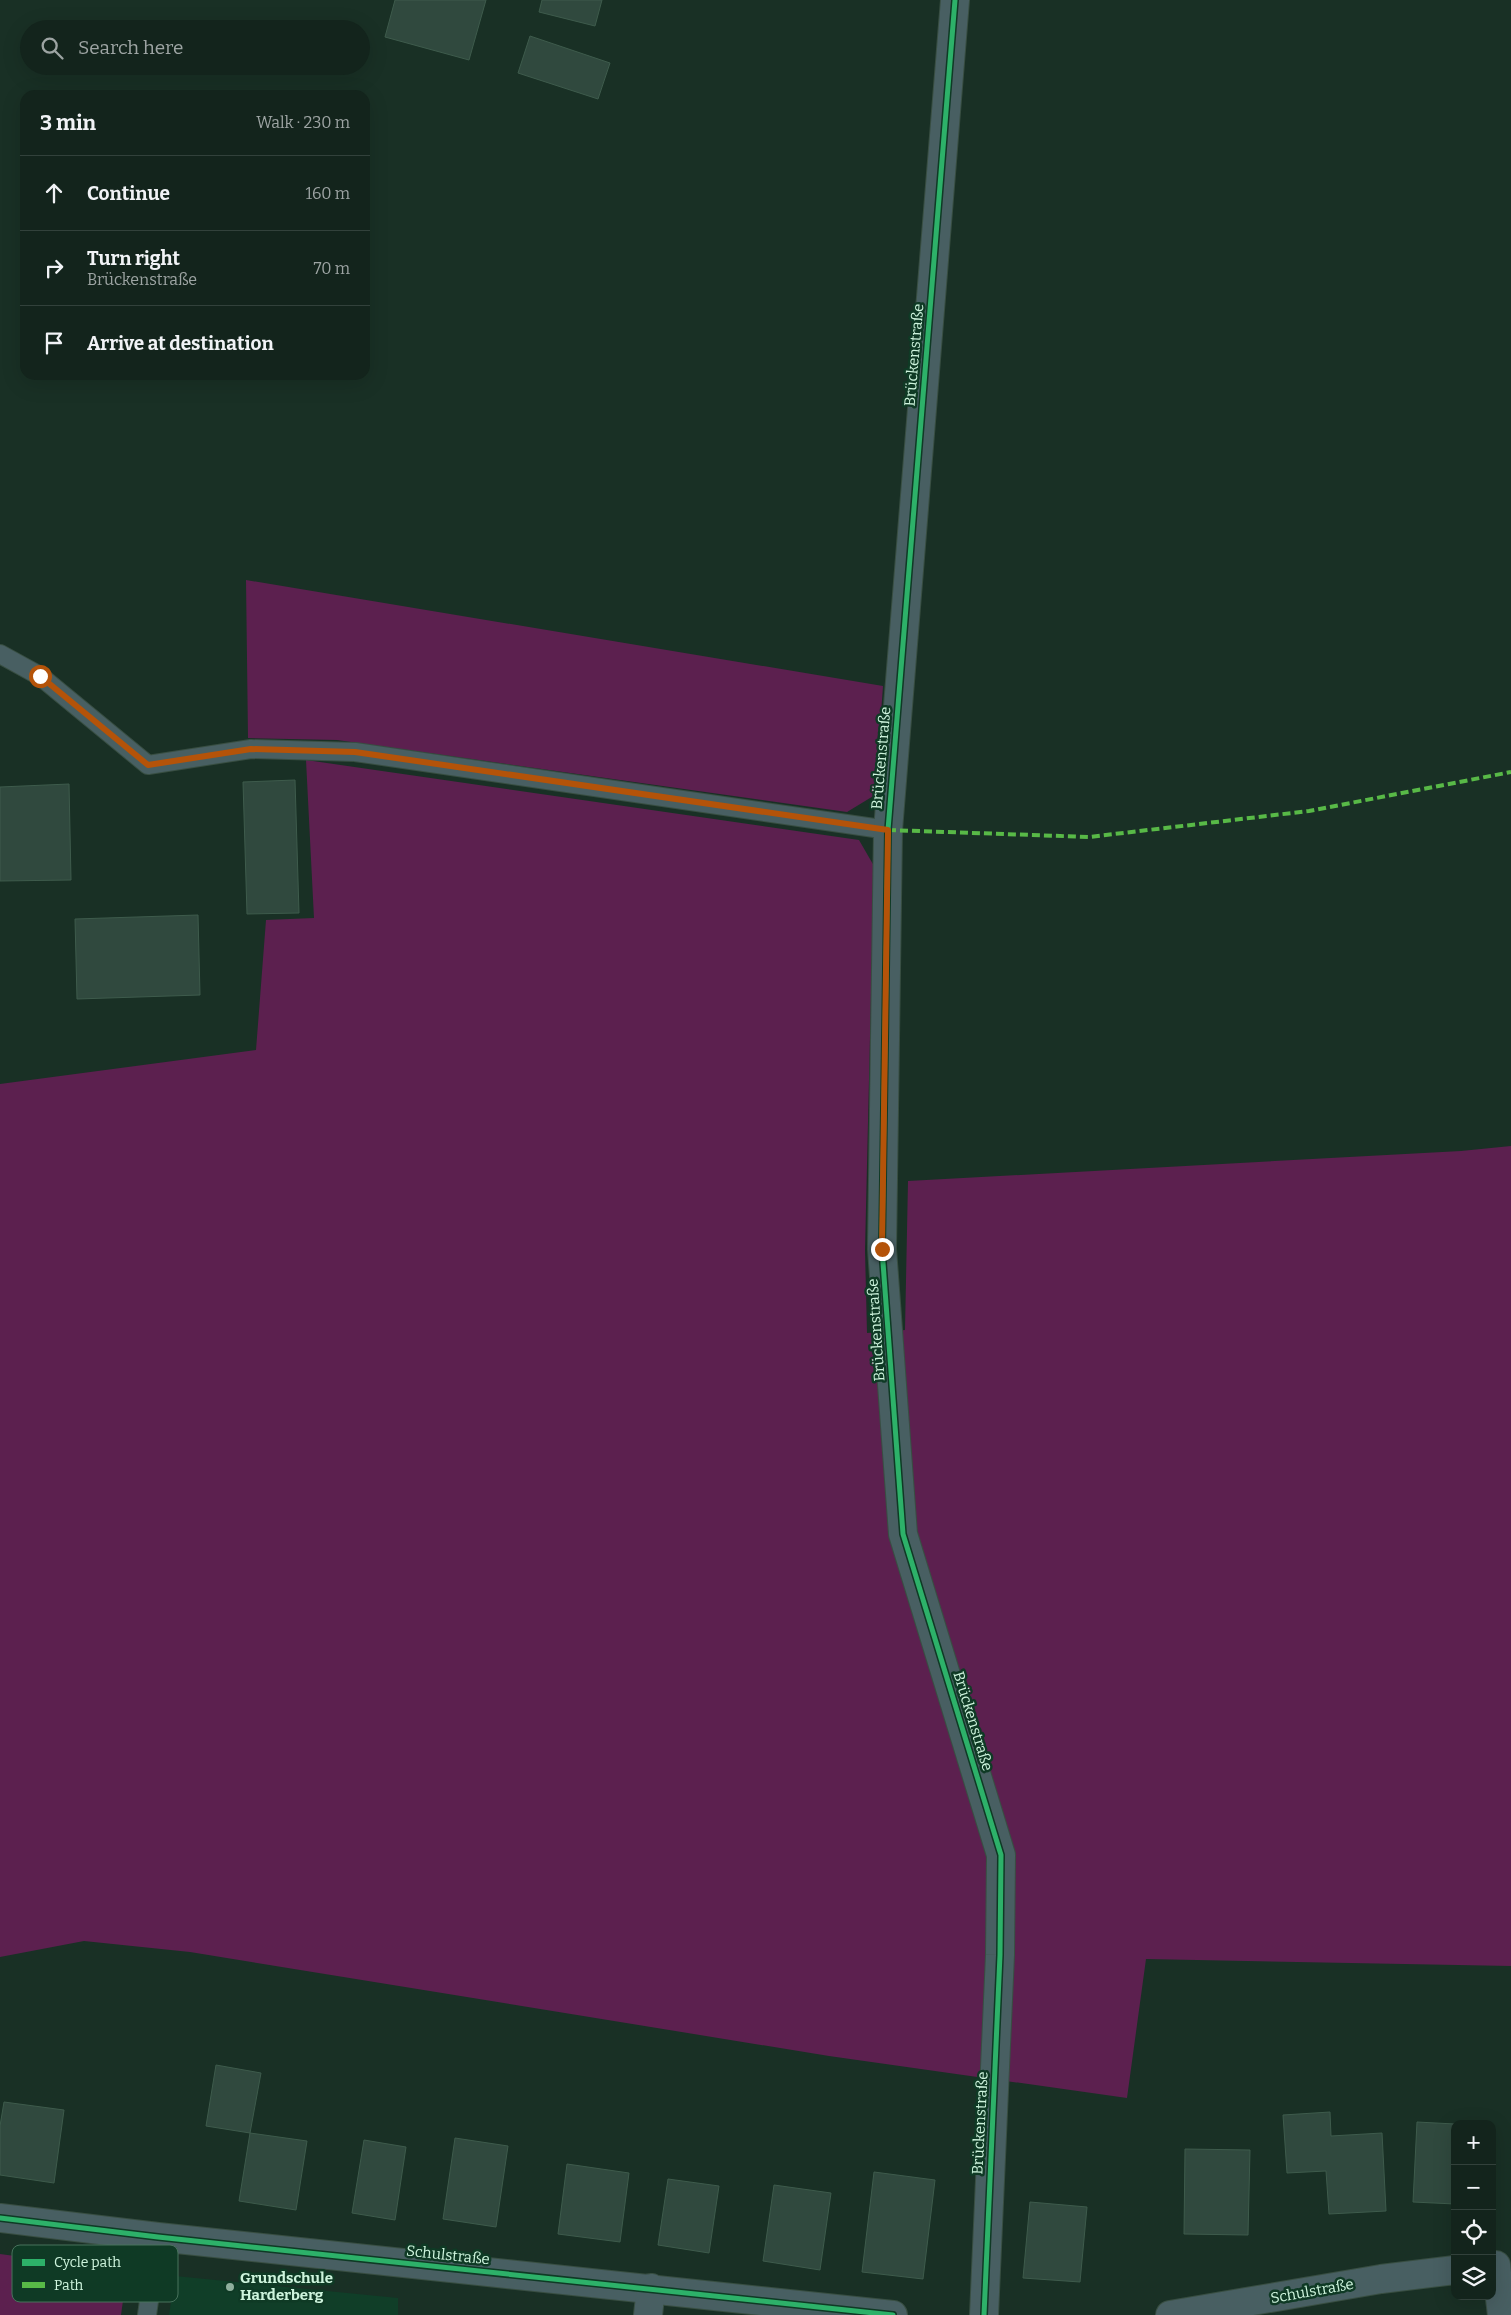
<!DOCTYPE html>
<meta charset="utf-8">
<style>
:root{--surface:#13241c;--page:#203029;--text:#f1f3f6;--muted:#9da4a3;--line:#32413b}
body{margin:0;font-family:Bitter,serif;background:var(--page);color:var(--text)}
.controls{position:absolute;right:15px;bottom:15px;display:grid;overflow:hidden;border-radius:10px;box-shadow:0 5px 20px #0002}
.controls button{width:45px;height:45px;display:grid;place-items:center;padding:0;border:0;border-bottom:1px solid var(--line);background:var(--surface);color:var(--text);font:25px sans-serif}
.stop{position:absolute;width:15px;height:15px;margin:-11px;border:4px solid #b45309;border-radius:50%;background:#fff}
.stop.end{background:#b45309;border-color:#fff;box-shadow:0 1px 5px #0008}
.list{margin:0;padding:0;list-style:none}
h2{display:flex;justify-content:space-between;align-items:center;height:65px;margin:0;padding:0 20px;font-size:21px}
h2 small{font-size:16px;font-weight:400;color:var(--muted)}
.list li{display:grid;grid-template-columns:32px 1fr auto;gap:15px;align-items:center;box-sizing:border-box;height:75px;padding:0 20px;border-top:1px solid var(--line)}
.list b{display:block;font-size:19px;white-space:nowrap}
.list p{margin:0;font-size:16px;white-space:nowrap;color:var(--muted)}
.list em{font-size:16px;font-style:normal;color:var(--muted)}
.icon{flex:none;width:28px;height:28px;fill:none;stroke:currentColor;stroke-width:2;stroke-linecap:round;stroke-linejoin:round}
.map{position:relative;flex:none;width:1511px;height:2315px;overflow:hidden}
.search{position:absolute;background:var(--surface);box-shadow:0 5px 20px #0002;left:20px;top:20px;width:350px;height:55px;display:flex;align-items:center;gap:12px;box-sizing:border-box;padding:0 18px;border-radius:28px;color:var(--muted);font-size:19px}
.panel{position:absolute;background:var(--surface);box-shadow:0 5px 20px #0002;left:20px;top:90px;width:350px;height:290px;border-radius:15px}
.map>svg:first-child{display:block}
.built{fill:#103e28}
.green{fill:#5c204f}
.building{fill:#30493e;stroke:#3e5b4c}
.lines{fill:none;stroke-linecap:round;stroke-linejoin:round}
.service-casing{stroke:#384e42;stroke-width:20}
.minor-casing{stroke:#384e42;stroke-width:30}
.service{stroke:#485f62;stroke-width:18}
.minor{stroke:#485f62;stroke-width:28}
.quiet{stroke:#58b947;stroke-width:4;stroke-dasharray:8 4;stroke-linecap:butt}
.cycleway-casing{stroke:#0f3a25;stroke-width:8}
.cycleway{stroke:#2db169;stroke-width:5}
.route{stroke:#b45309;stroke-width:6}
.poi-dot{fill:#8faf9d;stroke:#0f3a25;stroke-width:2}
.labels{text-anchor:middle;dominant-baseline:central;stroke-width:5;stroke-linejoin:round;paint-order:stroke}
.street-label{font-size:15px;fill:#cef4dd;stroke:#0f3a25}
.poi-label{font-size:15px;font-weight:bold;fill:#cef4dd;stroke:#0f3a25;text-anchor:start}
.key{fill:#0f3a25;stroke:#48725c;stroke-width:1}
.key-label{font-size:14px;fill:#cef4dd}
</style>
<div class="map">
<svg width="1511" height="2315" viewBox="0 0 1511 2315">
<rect width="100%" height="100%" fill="#193025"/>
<!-- built -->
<polygon class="built" points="175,2276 398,2298 398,2315 169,2315"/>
<!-- green -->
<g class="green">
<polygon points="246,580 883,686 875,795 847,812 337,740 248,738"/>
<polygon points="306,760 859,840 874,866 865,1250 867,1333 905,1330 908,1181 1461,1151 1511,1146 1511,1966 1146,1959 1127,2098 829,2056 190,1952 84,1941 0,1957 0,1084 256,1050 266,920 314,918"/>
<polygon points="0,2254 127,2271 121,2315 0,2315"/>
</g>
<!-- building -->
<g class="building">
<polygon points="395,0 486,0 469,60 385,37"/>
<polygon points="542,0 602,0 595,26 539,12"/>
<polygon points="530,36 610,63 598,99 518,73"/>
<polygon points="295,780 299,913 247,914 243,782"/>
<polygon points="69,784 71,880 0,881 0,787"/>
<polygon points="198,915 200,995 77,999 75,919"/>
<polygon points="216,2065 261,2073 250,2133 206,2126"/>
<polygon points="4,2102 64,2110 54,2183 0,2175 0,2126"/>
<polygon points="1330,2112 1331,2136 1382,2133 1386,2211 1329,2214 1326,2171 1287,2173 1283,2115"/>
<polygon points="1417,2122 1455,2124 1455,2204 1413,2202"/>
<polygon points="250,2133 307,2141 296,2210 239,2201"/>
<polygon points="455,2138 508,2146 496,2227 443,2219"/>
<polygon points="364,2140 406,2147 395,2220 352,2213"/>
<polygon points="1185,2149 1250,2150 1248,2235 1184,2234"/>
<polygon points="567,2164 629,2173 620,2242 558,2234"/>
<polygon points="874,2172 935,2180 923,2279 862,2272"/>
<polygon points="668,2179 719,2186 709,2253 658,2245"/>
<polygon points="774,2185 831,2193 820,2270 763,2261"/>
<polygon points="1030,2202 1087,2207 1080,2282 1023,2278"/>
</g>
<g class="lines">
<!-- service casing -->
<g class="service-casing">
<g id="service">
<polyline points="0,654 40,676 148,765 251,749 355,752 888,830"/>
<polyline points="147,2315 158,2237"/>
</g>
</g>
<!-- minor casing -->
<g class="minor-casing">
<g id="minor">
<polyline points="955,0 888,830 882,1249 903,1534 1001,1855 1000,1955 984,2315"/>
<polyline points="0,2218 158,2237 893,2315"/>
<polyline points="1496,2265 1502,2315"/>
<polyline points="648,2315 651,2288"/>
<polyline points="1170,2315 1381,2279 1455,2270"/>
</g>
</g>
<!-- service -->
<use href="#service" class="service"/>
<!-- minor -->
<use href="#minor" class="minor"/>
<!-- quiet -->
<polyline class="quiet" points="888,830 1089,837 1309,811 1511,772"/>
<!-- cycleway casing -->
<g class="cycleway-casing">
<g id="cycleway">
<polyline points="955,0 888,830 882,1249 903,1534 1001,1855 1000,1955 984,2315"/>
<polyline points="0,2218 158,2237 893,2315"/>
</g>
</g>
<!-- cycleway -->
<use href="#cycleway" class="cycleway"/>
</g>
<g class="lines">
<!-- route -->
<polyline class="route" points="40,676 148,765 251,749 355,752 888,830 882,1249"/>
</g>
<!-- markers -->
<circle class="poi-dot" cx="230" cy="2287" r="5"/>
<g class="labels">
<!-- street labels -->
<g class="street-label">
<text transform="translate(914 355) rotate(-85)">Brückenstraße</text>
<text transform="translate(881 758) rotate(-85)">Brückenstraße</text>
<text transform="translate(876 1330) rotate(-94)">Brückenstraße</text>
<text transform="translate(973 1721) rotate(73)">Brückenstraße</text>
<text transform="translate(980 2123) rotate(-87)">Brückenstraße</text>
<text transform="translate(448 2255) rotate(6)">Schulstraße</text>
<text transform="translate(1312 2291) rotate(-10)">Schulstraße</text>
</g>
<!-- poi labels -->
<g class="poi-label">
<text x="240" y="2278">Grundschule<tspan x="240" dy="17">Harderberg</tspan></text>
</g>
</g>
<!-- legend -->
<rect x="12" y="2245" width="166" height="57" rx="8" class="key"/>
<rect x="22" y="2259" width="23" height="7" fill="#2db169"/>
<rect x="22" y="2282" width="23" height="6" fill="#58b947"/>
<g class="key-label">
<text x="54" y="2267">Cycle path</text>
<text x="54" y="2290">Path</text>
</g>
</svg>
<div class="controls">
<button>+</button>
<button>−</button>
<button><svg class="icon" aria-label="locate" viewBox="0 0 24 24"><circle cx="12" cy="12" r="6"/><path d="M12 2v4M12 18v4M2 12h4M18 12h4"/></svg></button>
<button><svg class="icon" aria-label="layers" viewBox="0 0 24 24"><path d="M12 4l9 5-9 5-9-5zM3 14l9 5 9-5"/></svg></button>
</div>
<div class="stop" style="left:40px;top:676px"></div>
<div class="stop end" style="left:882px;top:1249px"></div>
<div class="search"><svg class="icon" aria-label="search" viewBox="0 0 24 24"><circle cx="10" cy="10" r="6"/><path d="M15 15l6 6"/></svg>Search here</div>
<section class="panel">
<h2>3 min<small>Walk · 230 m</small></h2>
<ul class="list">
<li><svg class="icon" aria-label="ahead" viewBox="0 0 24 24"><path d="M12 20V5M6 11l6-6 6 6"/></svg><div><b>Continue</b></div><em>160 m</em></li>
<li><svg class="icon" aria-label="right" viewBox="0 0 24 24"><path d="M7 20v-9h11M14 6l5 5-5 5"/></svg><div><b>Turn right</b><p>Brückenstraße</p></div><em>70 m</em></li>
<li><svg class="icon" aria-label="arrive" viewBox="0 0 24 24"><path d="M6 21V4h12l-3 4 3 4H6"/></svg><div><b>Arrive at destination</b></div></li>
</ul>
</section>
</div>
